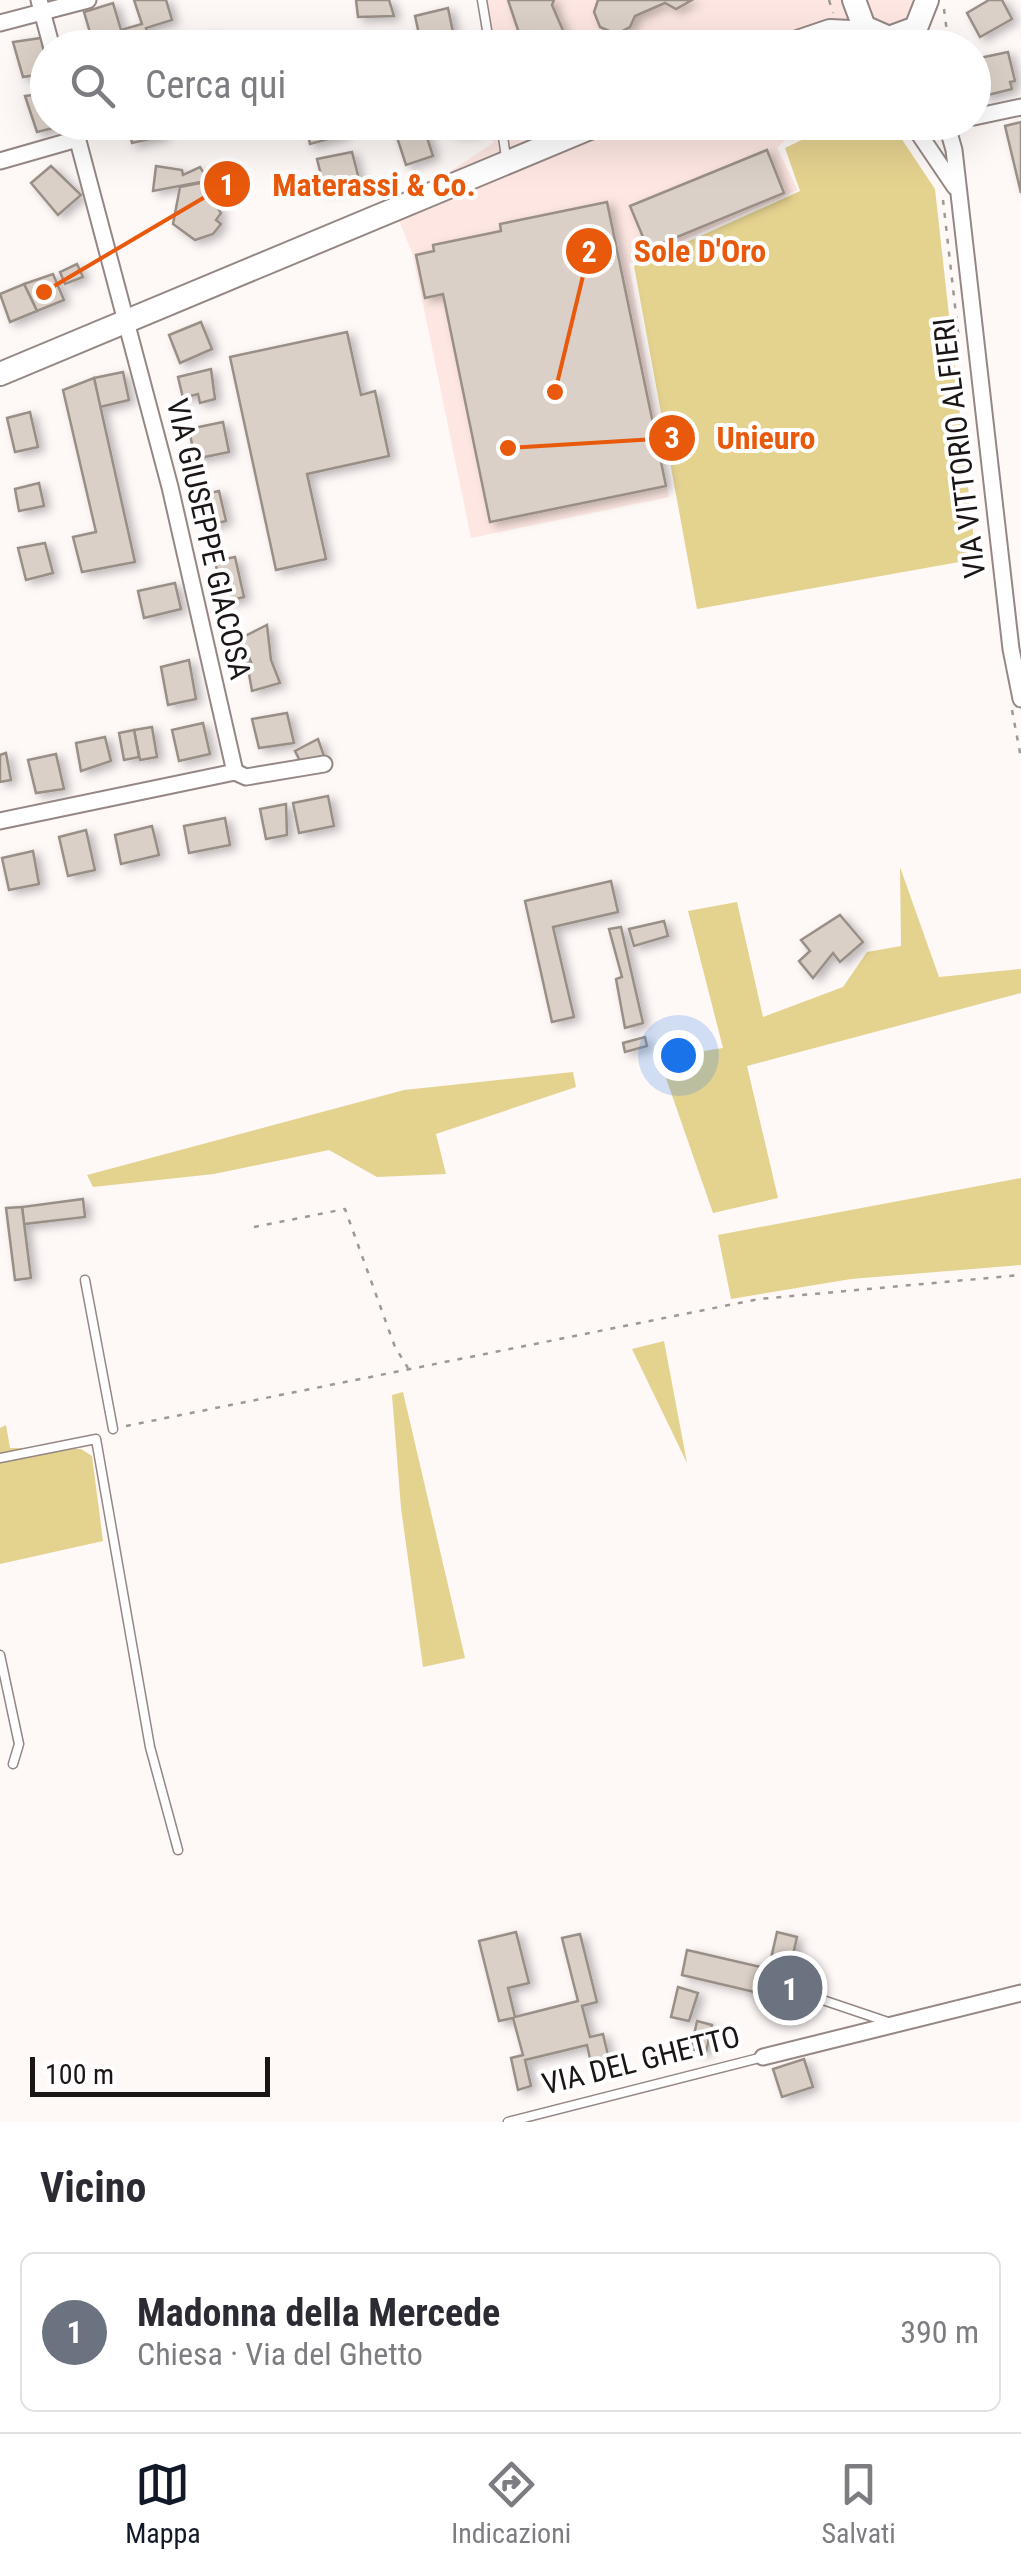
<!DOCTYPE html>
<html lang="it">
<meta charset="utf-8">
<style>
:root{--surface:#fff;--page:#f2f2f3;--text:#2b2b33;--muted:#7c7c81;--line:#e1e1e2;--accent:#111827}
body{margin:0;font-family:"Roboto Condensed",sans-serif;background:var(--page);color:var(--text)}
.scale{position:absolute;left:30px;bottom:25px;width:240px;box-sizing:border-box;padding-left:10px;border:5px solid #1b1615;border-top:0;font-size:28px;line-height:35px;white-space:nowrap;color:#1b1615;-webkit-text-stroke:8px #fff;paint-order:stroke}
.you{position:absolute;left:678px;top:1055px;width:35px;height:35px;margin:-25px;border:8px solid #fff;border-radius:50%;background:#1a73e8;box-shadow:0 0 0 15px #1a73e833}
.badge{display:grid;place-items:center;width:65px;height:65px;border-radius:50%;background:var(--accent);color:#fff;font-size:32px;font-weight:700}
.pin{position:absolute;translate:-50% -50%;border:5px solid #fff;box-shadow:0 2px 10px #0006}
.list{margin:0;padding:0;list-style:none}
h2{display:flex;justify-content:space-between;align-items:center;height:130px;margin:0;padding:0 40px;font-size:42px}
h2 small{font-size:32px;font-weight:400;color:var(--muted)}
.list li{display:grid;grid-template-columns:65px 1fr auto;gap:30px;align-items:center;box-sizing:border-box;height:160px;margin:0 20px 20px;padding:0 20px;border:2px solid var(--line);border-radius:15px}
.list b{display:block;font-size:38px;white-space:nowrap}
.list p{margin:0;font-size:32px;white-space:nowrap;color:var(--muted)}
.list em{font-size:32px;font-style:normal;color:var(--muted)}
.icon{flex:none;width:55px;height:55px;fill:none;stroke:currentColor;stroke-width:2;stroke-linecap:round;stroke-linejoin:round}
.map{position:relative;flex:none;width:1021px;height:2122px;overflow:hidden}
.search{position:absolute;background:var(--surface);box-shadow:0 10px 40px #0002;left:30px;right:30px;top:30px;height:110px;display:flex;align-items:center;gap:25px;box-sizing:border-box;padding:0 35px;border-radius:55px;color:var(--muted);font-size:38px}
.sheet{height:310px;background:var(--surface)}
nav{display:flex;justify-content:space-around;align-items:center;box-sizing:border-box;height:140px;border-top:2px solid var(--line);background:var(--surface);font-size:28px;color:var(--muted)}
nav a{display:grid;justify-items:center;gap:5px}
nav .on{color:var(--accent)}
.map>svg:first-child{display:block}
.built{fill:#fee7e2}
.green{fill:#e4d28f}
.building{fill:#dad0c7;stroke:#998f87;stroke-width:2.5;filter:url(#shadow)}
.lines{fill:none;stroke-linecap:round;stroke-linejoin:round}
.service-casing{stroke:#948784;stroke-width:11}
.minor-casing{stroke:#948784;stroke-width:19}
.secondary-casing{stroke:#948784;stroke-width:26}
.path{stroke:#9e9897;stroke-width:2.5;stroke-dasharray:5 8;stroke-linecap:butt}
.service{stroke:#fff;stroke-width:8}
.minor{stroke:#fff;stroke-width:15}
.secondary{stroke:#fff;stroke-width:22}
.labels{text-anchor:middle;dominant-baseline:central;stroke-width:8;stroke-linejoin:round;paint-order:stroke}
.street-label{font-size:30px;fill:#1b1615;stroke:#fff}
.leader{fill:none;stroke:#e8590c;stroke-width:4}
.callout-dot{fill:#e8590c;stroke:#fff;stroke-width:4}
.mark-label{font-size:30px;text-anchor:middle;font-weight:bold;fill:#fff}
.callout-label{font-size:32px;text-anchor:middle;font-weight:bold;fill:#e8590c;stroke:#fff;stroke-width:8;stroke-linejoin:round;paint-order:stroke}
</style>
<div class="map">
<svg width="1021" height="2122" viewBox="0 0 1021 2122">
<defs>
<filter id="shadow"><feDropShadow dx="5.5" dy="3.5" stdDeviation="5" flood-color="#0004"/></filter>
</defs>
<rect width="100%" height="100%" fill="#fef8f7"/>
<!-- built -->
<g class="built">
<polygon points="483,0 935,0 884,48 486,47"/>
<polygon points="492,123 804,123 777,148 798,190 629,264 669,497 471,538 413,255 394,209 493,143"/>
</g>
<!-- green -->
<g class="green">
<polygon points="839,122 872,128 891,123 935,189 976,559 697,609 634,266 800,191 785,148"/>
<polygon points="900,867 939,977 1021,969 1021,993 747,1066 778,1198 713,1213 659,1058 723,1048 688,911 737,902 763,1017 843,987 867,952 901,946"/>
<polygon points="573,1072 576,1087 436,1134 446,1174 377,1177 329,1150 214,1174 93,1187 87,1175 404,1090"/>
<polygon points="1021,1178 1021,1265 851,1279 731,1299 718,1235"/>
<polygon points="664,1341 687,1463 632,1349"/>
<polygon points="403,1392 465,1658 423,1667 401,1508 392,1395"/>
<polygon points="6,1425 10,1448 81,1449 92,1456 103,1541 0,1564 0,1428"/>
</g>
<!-- building -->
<g class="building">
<polygon points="134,0 166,0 172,20 146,28 151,46 121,48 118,38 94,46 84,12 113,3 121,30 142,24"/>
<polygon points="356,0 389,0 394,16 358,17"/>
<polygon points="508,0 554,0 552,5 568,42 566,48 524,48"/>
<polygon points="598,0 692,0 676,9 665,3 635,16 630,27 616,34 600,27 594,12"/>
<polygon points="989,0 1002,0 1012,19 980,37 967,13"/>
<polygon points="448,8 454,37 421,43 415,16"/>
<polygon points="213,32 217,45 196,48 193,39"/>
<polygon points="41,38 48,73 23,77 13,42"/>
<polygon points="1008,52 1015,81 1010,82 1012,89 984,96 975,59"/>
<polygon points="48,93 48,122 65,125 37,132 25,96"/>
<polygon points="128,122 160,122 163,136 132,143"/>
<polygon points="305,122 340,123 344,135 310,144"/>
<polygon points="392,122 422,122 433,156 406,165"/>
<polygon points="453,122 476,122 477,131 454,133"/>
<polygon points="1021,122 1021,193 1005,126"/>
<polygon points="767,150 784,193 648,249 630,206"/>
<polygon points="352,152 360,183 325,191 317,159"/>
<polygon points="51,166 81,195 58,215 31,183"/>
<polygon points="156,166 182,170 183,175 200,167 212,186 206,189 200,182 153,191"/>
<polygon points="200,183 221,213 216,220 221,224 213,234 195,240 173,224 180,187"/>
<polygon points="607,202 666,486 490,522 443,294 425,298 416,255 434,251 433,245 501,231 500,224"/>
<polygon points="77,264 83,277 65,284 60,272"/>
<polygon points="53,274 64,300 37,311 24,284"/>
<polygon points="24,284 37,311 10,322 0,294"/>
<polygon points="201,322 212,349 180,363 169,335"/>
<polygon points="347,332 361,395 375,391 389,456 307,474 326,559 276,570 230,357"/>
<polygon points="211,369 215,399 200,403 198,394 183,398 178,377"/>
<polygon points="123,372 129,400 100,407 94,378"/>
<polygon points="94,378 135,562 82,572 73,537 96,532 63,390"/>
<polygon points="30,412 38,447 15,452 7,418"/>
<polygon points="223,422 229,452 195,459 189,429"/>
<polygon points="39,483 44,506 19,511 15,489"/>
<polygon points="219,491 226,521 204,526 196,496"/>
<polygon points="45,543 53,573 26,580 18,548"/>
<polygon points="235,557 244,597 224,602 215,561"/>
<polygon points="175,583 181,609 144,618 138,591"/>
<polygon points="267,625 271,660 280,683 252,691 247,663 251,662 241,638"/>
<polygon points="189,660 196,699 168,705 161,667"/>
<polygon points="287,713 294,743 259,748 252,719"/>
<polygon points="203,723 210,754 179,761 172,730"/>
<polygon points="152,727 157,757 140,760 134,730"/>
<polygon points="134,730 139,757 124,760 119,733"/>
<polygon points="105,737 111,761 81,771 76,743"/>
<polygon points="318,739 324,756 300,761 295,751"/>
<polygon points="6,753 11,780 0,782 0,755"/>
<polygon points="56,754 64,789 36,793 28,760"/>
<polygon points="328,796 334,826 299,833 293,803"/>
<polygon points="286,804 287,835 266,839 260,809"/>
<polygon points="225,818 230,845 189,853 184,826"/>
<polygon points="152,826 159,855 121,864 115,835"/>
<polygon points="86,830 95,870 68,876 59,837"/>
<polygon points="33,851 39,884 9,890 2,858"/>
<polygon points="611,881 618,912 553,927 574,1017 552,1022 525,901"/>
<polygon points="840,915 863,942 840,962 833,953 813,978 799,961 810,951 801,940"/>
<polygon points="664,921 668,936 634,946 629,929"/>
<polygon points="621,927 643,1023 625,1028 616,979 622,977 609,929"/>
<polygon points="645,1037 647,1046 625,1052 623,1043"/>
<polygon points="83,1199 85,1217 24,1224 22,1207"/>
<polygon points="22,1207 31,1278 15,1280 6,1208"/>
<polygon points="516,1932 529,1983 508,1988 515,2017 578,2001 562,1938 580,1934 597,2002 582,2006 590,2037 603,2034 611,2068 593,2072 587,2045 525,2060 531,2086 518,2090 511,2058 523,2055 513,2018 499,2021 479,1941"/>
<polygon points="777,1932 797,1937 787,1981 767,1976"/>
<polygon points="687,1950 769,1969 763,1994 682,1975"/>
<polygon points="767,1976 781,1979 778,1992 764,1989"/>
<polygon points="781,1979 801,1984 796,2003 777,1998"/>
<polygon points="678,1987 698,1993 689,2021 671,2017"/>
<polygon points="697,2021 712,2025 706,2052 691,2049"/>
<polygon points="804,2059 813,2087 782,2097 773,2069"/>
</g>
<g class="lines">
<!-- service casing -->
<g class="service-casing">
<g id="service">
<polyline points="482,0 490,48"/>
<polyline points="501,122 506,158"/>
<polyline points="85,1280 113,1429"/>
<polyline points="0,1458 96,1439 150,1747 178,1850"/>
<polyline points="0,1655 19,1744 13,1764"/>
<polyline points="802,1993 888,2022"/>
<polyline points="508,2122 763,2057"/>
</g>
</g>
<!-- minor casing -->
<g class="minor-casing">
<g id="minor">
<polyline points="39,0 52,48"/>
<polyline points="0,23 88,0"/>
<polyline points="974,117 1021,107"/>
<polyline points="73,122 170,487 235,772"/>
<polyline points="911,122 955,187"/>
<polyline points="946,122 954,150 1011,649 1021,699"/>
<polyline points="0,161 77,139"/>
<polyline points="0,821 235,772 246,777 324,764"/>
<polyline points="763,2057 1021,1993"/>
</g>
</g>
<!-- secondary casing -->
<g class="secondary-casing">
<g id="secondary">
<polyline points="854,0 864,27 889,38 916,28 927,0"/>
<polyline points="780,48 830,31 872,33"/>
<polyline points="0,374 604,122"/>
</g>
</g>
<!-- path -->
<g class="path">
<polyline points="829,0 833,13"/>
<polyline points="944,9 949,48"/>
<polyline points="623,128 637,122"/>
<polyline points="943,200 959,341"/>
<polyline points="1012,710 1021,758"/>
<polyline points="254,1227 345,1209 395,1347 408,1368"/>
<polyline points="126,1426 759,1299 1021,1275"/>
</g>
<!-- service -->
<use href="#service" class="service"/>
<!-- minor -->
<use href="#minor" class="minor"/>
<!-- secondary -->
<use href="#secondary" class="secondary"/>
</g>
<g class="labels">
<!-- street labels -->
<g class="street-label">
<text transform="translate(959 448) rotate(-97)">VIA VITTORIO ALFIERI</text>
<text transform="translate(209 539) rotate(77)">VIA GIUSEPPE GIACOSA</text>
<text transform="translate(641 2060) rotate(-14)">VIA DEL GHETTO</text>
</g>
</g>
<!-- callouts -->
<path class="leader" d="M44 292L227 184M555 392L589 251M508 448L672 438"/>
<g class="callout-dot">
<circle cx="44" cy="292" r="10"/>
<circle cx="555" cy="392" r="10"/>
<circle cx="508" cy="448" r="10"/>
<circle cx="227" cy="184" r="25"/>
<circle cx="589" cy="251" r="25"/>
<circle cx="672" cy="438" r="25"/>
</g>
<g class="mark-label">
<text x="227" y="195">1</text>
<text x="589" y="262">2</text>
<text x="672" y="448">3</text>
</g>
<g class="callout-label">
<text x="374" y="196">Materassi &amp; Co.</text>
<text x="700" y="262">Sole D'Oro</text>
<text x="766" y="449">Unieuro</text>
</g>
</svg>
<div class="scale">100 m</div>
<div class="you"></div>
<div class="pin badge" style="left:790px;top:1988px;background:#6b7280">1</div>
<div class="search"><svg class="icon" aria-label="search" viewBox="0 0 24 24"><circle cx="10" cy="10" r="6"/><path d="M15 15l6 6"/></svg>Cerca qui</div>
</div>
<section class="sheet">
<h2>Vicino<small></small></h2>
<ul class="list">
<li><span class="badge" style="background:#6b7280">1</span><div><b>Madonna della Mercede</b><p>Chiesa · Via del Ghetto</p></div><em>390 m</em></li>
</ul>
</section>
<nav>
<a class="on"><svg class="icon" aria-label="map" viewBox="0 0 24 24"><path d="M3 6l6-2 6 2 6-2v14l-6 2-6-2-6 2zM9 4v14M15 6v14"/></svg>Mappa</a>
<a><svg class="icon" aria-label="directions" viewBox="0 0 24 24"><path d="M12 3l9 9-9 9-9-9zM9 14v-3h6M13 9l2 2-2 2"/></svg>Indicazioni</a>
<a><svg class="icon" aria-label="saved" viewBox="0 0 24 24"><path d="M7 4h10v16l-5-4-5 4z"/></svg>Salvati</a>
</nav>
